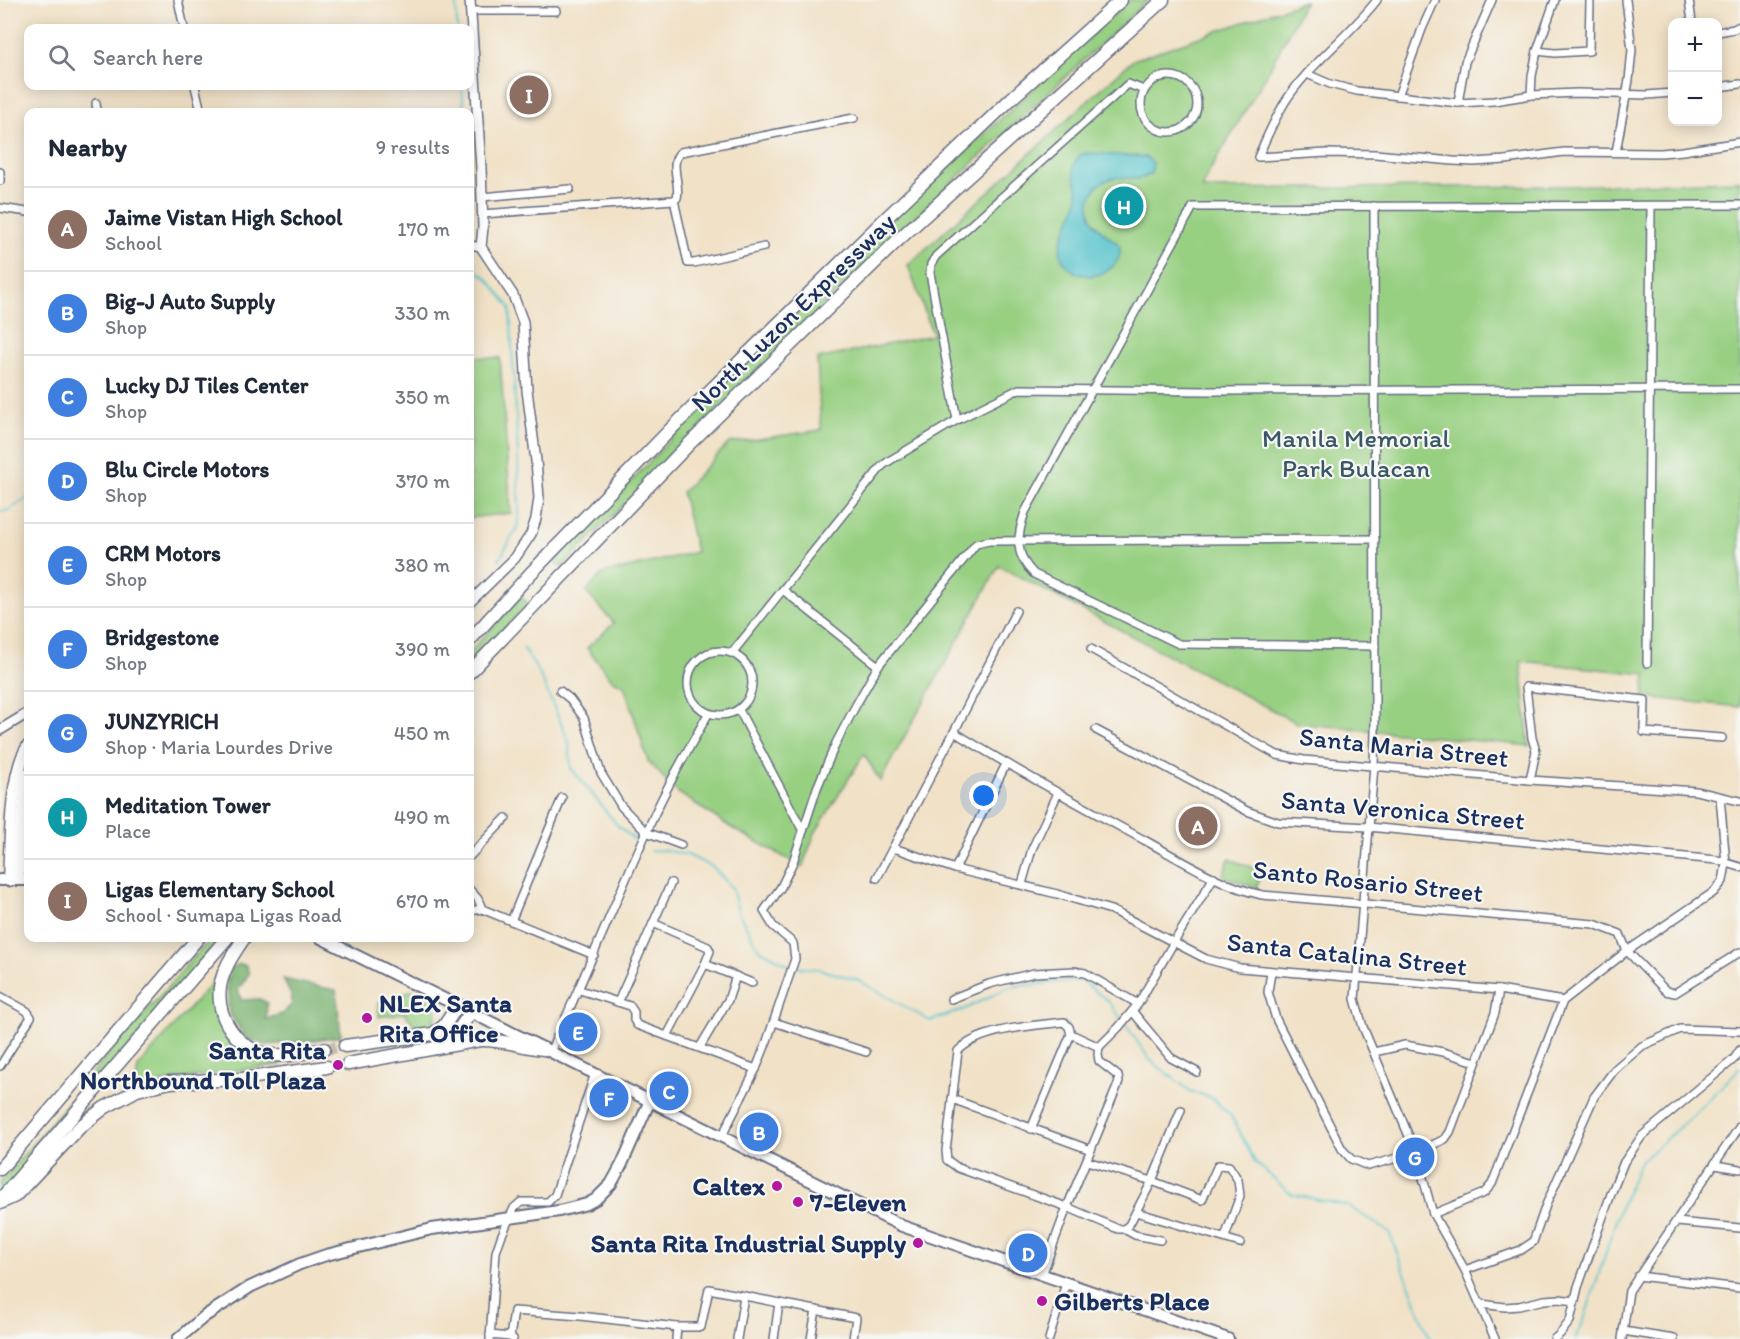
<!DOCTYPE html>
<meta charset="utf-8">
<style>
:root{--surface:#fff;--page:#f6f6f7;--text:#1f2937;--muted:#747a83;--line:#e0e1e3;--accent:#b5179e}
body{margin:0;font-family:Itim,sans-serif;background:var(--page);color:var(--text)}
.controls{position:absolute;right:18px;top:18px;display:grid;overflow:hidden;border-radius:12px;box-shadow:0 3px 15px #0003}
.controls button{width:54px;height:54px;display:grid;place-items:center;padding:0;border:0;border-bottom:2px solid var(--line);background:var(--surface);color:var(--text);font:30px sans-serif}
.you{position:absolute;left:984px;top:796px;width:21px;height:21px;margin:-15px;border:4px solid #fff;border-radius:50%;background:#1a73e8;box-shadow:0 0 0 9px #1a73e833}
.badge{display:grid;place-items:center;width:39px;height:39px;border-radius:50%;background:var(--accent);color:#fff;font-size:20px;font-weight:700}
.pin{position:absolute;translate:-50% -50%;border:3px solid #fff;box-shadow:0 2px 6px #0006}
.list{margin:0;padding:0;list-style:none}
h2{display:flex;justify-content:space-between;align-items:center;height:78px;margin:0;padding:0 24px;font-size:26px}
h2 small{font-size:20px;font-weight:400;color:var(--muted)}
.list li{display:grid;grid-template-columns:39px 1fr auto;gap:18px;align-items:center;box-sizing:border-box;height:84px;padding:0 24px;border-top:2px solid var(--line)}
.list b{display:block;font-size:22px;white-space:nowrap}
.list p{margin:0;font-size:20px;white-space:nowrap;color:var(--muted)}
.list em{font-size:20px;font-style:normal;color:var(--muted)}
.icon{flex:none;width:33px;height:33px;fill:none;stroke:currentColor;stroke-width:2;stroke-linecap:round;stroke-linejoin:round}
.map{position:relative;flex:none;width:1740px;height:1339px;overflow:hidden}
.search{position:absolute;background:var(--surface);box-shadow:0 3px 15px #0003;left:24px;top:24px;width:450px;height:66px;display:flex;align-items:center;gap:15px;box-sizing:border-box;padding:0 21px;border-radius:12px;color:var(--muted);font-size:22px}
.panel{position:absolute;background:var(--surface);box-shadow:0 3px 15px #0003;left:24px;top:108px;width:450px;height:834px;border-radius:12px}
.map>svg:first-child{display:block}
.green{fill:#98d082;stroke:#5a8070;stroke-width:1.5}
.forest{fill:#7ab270;stroke:#4a7067;stroke-width:1.5}
.water{fill:#57c4cc;stroke:#397a95;stroke-width:1.5}
.lines{fill:none;stroke-linecap:round;stroke-linejoin:round}
.stream{stroke:#57c4cc;stroke-width:2}
.motorway-tunnel{stroke:#c6bdb1;stroke-width:12;stroke-dasharray:12 6;stroke-linecap:butt}
.minor-casing{stroke:#666d82;stroke-width:10}
.secondary-casing{stroke:#666d82;stroke-width:12}
.primary-casing{stroke:#666d82;stroke-width:14}
.trunk-casing{stroke:#666d82;stroke-width:14}
.motorway-casing{stroke:#666d82;stroke-width:15}
.minor{stroke:#fff;stroke-width:7}
.secondary{stroke:#fff;stroke-width:9}
.primary{stroke:#fff;stroke-width:10}
.trunk{stroke:#fff;stroke-width:10}
.motorway{stroke:#fff;stroke-width:12}
.poi-dot{fill:#b5179e;stroke:#f6f6f2;stroke-width:2}
.labels{text-anchor:middle;dominant-baseline:central;stroke-width:4.5;stroke-linejoin:round;paint-order:stroke}
.street-label{font-size:26px;fill:#1b2f5e;stroke:#f6f6f2}
.park-label{font-size:26px;fill:#3a5767;stroke:#f6f6f2}
.poi-label{font-size:26px;font-weight:bold;fill:#1b2f5e;stroke:#f6f6f2;text-anchor:start}
</style>
<div class="map">
<svg width="1740" height="1339" viewBox="0 0 1740 1339">
<rect width="100%" height="100%" fill="#f6f6f2"/>
<filter id="ink" filterUnits="userSpaceOnUse"><feTurbulence type="fractalNoise" baseFrequency=".0167" numOctaves="2"/><feDisplacementMap in="SourceGraphic" scale="12" xChannelSelector="R" yChannelSelector="G"/><feConvolveMatrix kernelMatrix="1 2 1 2 8 2 1 2 1" color-interpolation-filters="sRGB"/></filter>
<filter id="wash" filterUnits="userSpaceOnUse"><feTurbulence type="fractalNoise" baseFrequency=".008" numOctaves="4" result="noise"/><feDisplacementMap in="SourceGraphic" scale="24" xChannelSelector="R" yChannelSelector="G"/><feGaussianBlur stdDeviation="1.35" result="paint"/><feColorMatrix in="noise" values="0 0 0 0 0 0 0 0 0 0 0 0 0 0 0 0 0 1.4 0 .05"/><feComposite in="paint" operator="in"/></filter>
<g filter="url(#wash)">
<rect width="100%" height="100%" fill="#f1e1c6"/>
<!-- green -->
<g class="green">
<polygon points="1130,0 1148,0 882,248 726,401 561,568 555,562 720,387 839,268"/>
<polygon points="1305,1 1266,76 1209,172 1202,189 1565,186 1740,181 1740,707 1644,697 1646,674 1521,661 1529,746 1297,723 999,566 880,781 864,754 815,833 802,867 730,827 677,792 648,761 624,685 612,680 587,648 614,623 586,592 602,574 696,552 682,492 729,443 821,430 817,359 933,335 908,265 1133,60"/>
<polygon points="470,357 500,358 511,513 470,518"/>
<polygon points="521,596 528,604 470,666 470,652"/>
<polygon points="1229,859 1263,871 1256,888 1223,876"/>
<polygon points="211,938 222,938 0,1199 0,1183 112,1050"/>
<path d="M213 981C218 1030 228 1056 281 1064V1065L230 1071 139 1086 136 1084 138 1067Z"/>
<path d="M411 990C429 998 447 1007 429 1028 417 1031 412 1022 405 1013L379 1017 378 1002 390 1001Z"/>
</g>
<!-- forest -->
<polygon class="forest" points="239,964 246,965 249,974 238,990 241,1000 260,999 267,1003 266,1019 282,1014 292,1004 291,995 283,979 336,990 341,1036 294,1043 264,1045 246,1038 229,1013 227,984 230,969"/>
<!-- water -->
<path class="water" d="M1087 153 1145 157 1153 163 1151 174C1137 183 1129 176 1114 178 1094 181 1083 204 1094 222 1100 232 1111 237 1119 245 1125 264 1101 279 1084 275 1076 274 1069 268 1065 263 1050 247 1076 216 1078 198 1080 179 1065 173 1080 155Z"/>
<g class="lines">
<!-- stream -->
<g class="stream">
<polyline points="456,0 457,28"/>
<polyline points="462,86 464,112"/>
<polyline points="470,267 486,277 510,307 518,455 519,516 517,528 499,560"/>
<polyline points="0,511 7,511 28,498"/>
<polyline points="523,647 540,675 569,742 571,768 618,826 635,840"/>
<polyline points="650,851 663,850 688,855 714,868 732,888 739,914 759,949 793,967 818,969 858,980 930,1021 965,1009 1009,987 1081,980 1109,1002 1122,1020"/>
<polyline points="1125,1024 1150,1060 1190,1091 1212,1098 1231,1116 1255,1162 1291,1194 1348,1206 1389,1232 1430,1339"/>
<polyline points="1575,1339 1584,1320 1620,1208 1640,1162 1692,1116 1740,1068"/>
</g>
</g>
</g>
<g filter="url(#ink)">
<g class="lines">
<!-- motorway-tunnel -->
<g class="motorway-tunnel">
<polyline points="324,1049 345,1046"/>
<polyline points="327,1067 348,1064"/>
</g>
<!-- minor casing -->
<g class="minor-casing">
<g id="minor">
<polyline points="178,0 184,28"/>
<path d="M1377 0C1350 35 1312 62 1287 99 1275 117 1267 137 1258 157L1327 153 1375 154 1453 161 1474 162 1505 160 1564 152 1661 153 1683 151 1740 142"/>
<polyline points="1689,0 1692,22"/>
<polyline points="471,11 556,11"/>
<polyline points="1718,32 1734,29 1740,26"/>
<polyline points="1537,51 1555,53 1589,51 1590,0"/>
<polyline points="1307,74 1330,84 1357,91 1458,103 1494,101 1531,95 1577,93 1647,95 1672,93"/>
<circle cx="1169" cy="104" r="28"/>
<polyline points="195,86 201,112"/>
<polyline points="1718,87 1740,84"/>
<polyline points="1531,95 1532,76 1537,51 1555,0"/>
<polyline points="1398,96 1422,29 1435,0"/>
<polyline points="96,103 97,112"/>
<polyline points="1458,103 1465,62 1492,0"/>
<polyline points="1616,152 1629,80 1632,50 1626,0"/>
<polyline points="0,172 0,181"/>
<polyline points="482,197 570,189"/>
<polyline points="674,200 688,263 694,263 764,247"/>
<polyline points="1374,206 1375,731 1374,766 1355,999 1363,1027 1416,1153 1433,1214 1465,1270 1495,1339"/>
<polyline points="0,208 28,212"/>
<path d="M482 214 674 200 677 198C681 184 668 162 681 152L854 118"/>
<polyline points="470,245 481,247"/>
<polyline points="957,420 930,273 931,264 936,256 1128,84 1144,90"/>
<polyline points="783,590 878,666"/>
<path d="M1375 646 1179 644 1034 574C1014 555 1017 536 1025 512L1193 207 1740 205"/>
<polyline points="1091,649 1277,755 1304,760 1530,780 1696,791 1740,801"/>
<circle cx="720" cy="683" r="32"/>
<polyline points="732,653 882,466 889,461 957,420 1019,389 1207,391 1740,389"/>
<polyline points="1647,663 1651,206"/>
<polyline points="560,691 570,699 584,718 601,773 621,806 646,832 681,845"/>
<polyline points="739,710 803,831"/>
<polyline points="1096,730 1247,811 1278,822 1368,827 1717,860 1740,867"/>
<path d="M954 732C1017 771 1082 806 1146 841 1183 861 1221 886 1262 895L1594 924 1620 934 1627 951 1666 991 1675 993 1740 952"/>
<polyline points="1530,780 1536,751 1532,738 1526,687 1645,700 1644,732 1722,738"/>
<polyline points="894,848 955,869 1057,894 1111,910 1206,959 1240,968 1499,990 1563,1001"/>
<polyline points="470,856 506,818"/>
<polyline points="955,869 1006,764"/>
<polyline points="877,878 954,732 1016,611"/>
<polyline points="1022,884 1032,849 1058,793"/>
<polyline points="470,890 478,899 482,909"/>
<polyline points="470,911 482,909 594,955"/>
<polyline points="511,921 562,798"/>
<polyline points="653,923 708,947 710,951 705,964 667,1036"/>
<polyline points="705,964 752,983"/>
<polyline points="1271,972 1268,992 1276,1019 1342,1149 1351,1159 1368,1166 1416,1153 1445,1139 1450,1132 1495,1013 1499,990"/>
<polyline points="580,990 630,1006 634,1012 634,1020 637,1025 756,1069"/>
<polyline points="0,996 27,1011 31,1017 0,1066"/>
<polyline points="951,999 989,984 1034,973 1074,971 1085,973 1138,1004"/>
<polyline points="618,1002 671,883"/>
<polyline points="1133,1012 1171,1058 1197,1072"/>
<polyline points="774,1022 866,1052"/>
<polyline points="1071,1034 1099,1047"/>
<polyline points="700,1047 728,1000 736,976"/>
<path d="M550 1052C586 975 617 897 652 820 668 783 689 749 708 714"/>
<polyline points="1374,1052 1405,1045 1443,1052 1476,1062"/>
<polyline points="952,1099 1091,1150"/>
<path d="M1031 1129 1071 1034 1069 1027 1064 1022C1033 1026 980 1028 958 1051L946 1151 947 1160 958 1168 1067 1207 1118 1229H1124L1129 1225 1152 1181 1181 1110"/>
<polyline points="722,1136 756,1069 767,1041 795,959 793,943 773,926 764,911 781,887 793,862 817,788 836,743 856,705 878,666 976,544 989,541 1375,539"/>
<polyline points="1087,1161 1152,1181 1202,1200 1218,1165 1229,1166 1238,1180 1240,1196 1225,1237"/>
<polyline points="1715,1165 1740,1169"/>
<polyline points="1136,1212 1240,1243"/>
<polyline points="1433,1214 1484,1193 1492,1184 1563,1001 1627,951 1714,892 1723,881 1726,864 1720,797"/>
<polyline points="1677,1222 1740,1228"/>
<polyline points="1124,1229 1135,1235 1160,1240"/>
<polyline points="1465,1270 1521,1250 1533,1242 1546,1205 1594,1097 1615,1069 1642,1046 1680,1029 1740,1031"/>
<polyline points="1042,1275 1067,1207 1119,1082 1118,1076 1099,1061 1098,1054 1099,1047 1119,1027 1138,1004 1174,942 1214,877"/>
<polyline points="1638,1276 1740,1288"/>
<polyline points="1481,1304 1505,1307 1519,1306 1544,1300 1559,1299 1575,1301"/>
<polyline points="1623,1331 1674,1339"/>
<polyline points="490,1335 510,1337 513,1339"/>
<polyline points="510,1337 514,1311 580,1316 677,1327 701,1327 709,1289 856,1318 853,1339"/>
<polyline points="490,1339 496,1252 501,1237 514,1208 521,1202 548,1202 555,1195 595,1073"/>
<polyline points="676,1339 677,1327"/>
<polyline points="737,1339 744,1296"/>
<polyline points="774,1339 779,1303"/>
<polyline points="811,1339 816,1310"/>
<polyline points="1049,1339 1066,1283"/>
<polyline points="1554,1339 1560,1334 1570,1321 1578,1287 1611,1194 1624,1162 1642,1136 1734,1059 1740,1050"/>
<polyline points="1622,1339 1629,1291 1740,1126"/>
</g>
</g>
<!-- secondary casing -->
<g class="secondary-casing">
<g id="secondary">
<polyline points="470,602 515,558 531,534 536,519 539,498 536,461 527,390 523,322 513,295 481,247 483,227 481,168 470,0"/>
<polyline points="0,730 28,713"/>
</g>
</g>
<!-- primary casing -->
<g class="primary-casing">
<polyline id="primary" points="178,1339 205,1316 250,1287 300,1264 326,1255 432,1229 559,1211 587,1204 596,1199 611,1184 622,1164 652,1096"/>
</g>
<!-- trunk casing -->
<g class="trunk-casing">
<g id="trunk">
<polyline points="0,880 28,880"/>
<polyline points="321,938 902,1226 1228,1339"/>
</g>
</g>
<!-- motorway casing -->
<g class="motorway-casing">
<g id="motorway">
<polyline points="470,640 531,573 672,428 883,221 1012,98 1121,0"/>
<polyline points="470,672 687,446 898,240 1163,0"/>
<path d="M27 809C24 798 25 786 28 775"/>
<polyline points="18,873 25,802"/>
<path d="M9 880C11 846 10 773 28 747"/>
<path d="M244 938C235 952 225 965 221 982 213 1016 238 1052 273 1055 290 1057 307 1052 324 1049"/>
<polyline points="438,1045 457,1032 471,1012"/>
<polyline points="345,1046 433,1034 444,1026 458,1005"/>
<path d="M348 1064 480 1040C502 1039 522 1047 544 1049"/>
<polyline points="0,1169 198,938"/>
<polyline points="0,1200 227,938"/>
<polyline points="0,1203 15,1196 80,1127 104,1108 137,1090 170,1082 242,1079 327,1067"/>
</g>
</g>
<!-- minor -->
<use href="#minor" class="minor"/>
<!-- secondary -->
<use href="#secondary" class="secondary"/>
<!-- primary -->
<use href="#primary" class="primary"/>
<!-- trunk -->
<use href="#trunk" class="trunk"/>
<!-- motorway -->
<use href="#motorway" class="motorway"/>
</g>
</g>
<!-- markers -->
<g class="poi-dot">
<circle cx="367" cy="1018" r="6"/>
<circle cx="338" cy="1065" r="6"/>
<circle cx="777" cy="1186" r="6"/>
<circle cx="798" cy="1202" r="6"/>
<circle cx="918" cy="1243" r="6"/>
<circle cx="1042" cy="1301" r="6"/>
</g>
<g class="labels">
<!-- street labels -->
<g class="street-label">
<text transform="translate(793 312) rotate(-44)">North Luzon Expressway</text>
<text transform="translate(1404 747) rotate(6)">Santa Maria Street</text>
<text transform="translate(1403 810) rotate(5)">Santa Veronica Street</text>
<text transform="translate(1368 881) rotate(6)">Santo Rosario Street</text>
<text transform="translate(1347 954) rotate(6)">Santa Catalina Street</text>
</g>
<!-- park labels -->
<g class="park-label">
<text x="1356" y="438">Manila Memorial<tspan x="1356" dy="30">Park Bulacan</tspan></text>
</g>
<!-- poi labels -->
<g class="poi-label">
<text x="379" y="1003">NLEX Santa<tspan x="379" dy="30">Rita Office</tspan></text>
<text x="326" y="1050" text-anchor="end">Santa Rita<tspan x="326" dy="30">Northbound Toll Plaza</tspan></text>
<text x="765" y="1186" text-anchor="end">Caltex</text>
<text x="810" y="1202">7-Eleven</text>
<text x="906" y="1243" text-anchor="end">Santa Rita Industrial Supply</text>
<text x="1054" y="1301">Gilberts Place</text>
</g>
</g>
</svg>
<div class="controls">
<button>+</button>
<button>−</button>
</div>
<div class="you"></div>
<div class="pin badge" style="left:1198px;top:826px;background:#8d6e63">A</div>
<div class="pin badge" style="left:759px;top:1132px;background:#3f7fe0">B</div>
<div class="pin badge" style="left:669px;top:1091px;background:#3f7fe0">C</div>
<div class="pin badge" style="left:1028px;top:1253px;background:#3f7fe0">D</div>
<div class="pin badge" style="left:578px;top:1032px;background:#3f7fe0">E</div>
<div class="pin badge" style="left:609px;top:1098px;background:#3f7fe0">F</div>
<div class="pin badge" style="left:1415px;top:1157px;background:#3f7fe0">G</div>
<div class="pin badge" style="left:1124px;top:206px;background:#0f9aa8">H</div>
<div class="pin badge" style="left:529px;top:95px;background:#8d6e63">I</div>
<div class="search"><svg class="icon" aria-label="search" viewBox="0 0 24 24"><circle cx="10" cy="10" r="6"/><path d="M15 15l6 6"/></svg>Search here</div>
<section class="panel">
<h2>Nearby<small>9 results</small></h2>
<ul class="list">
<li><span class="badge" style="background:#8d6e63">A</span><div><b>Jaime Vistan High School</b><p>School</p></div><em>170 m</em></li>
<li><span class="badge" style="background:#3f7fe0">B</span><div><b>Big-J Auto Supply</b><p>Shop</p></div><em>330 m</em></li>
<li><span class="badge" style="background:#3f7fe0">C</span><div><b>Lucky DJ Tiles Center</b><p>Shop</p></div><em>350 m</em></li>
<li><span class="badge" style="background:#3f7fe0">D</span><div><b>Blu Circle Motors</b><p>Shop</p></div><em>370 m</em></li>
<li><span class="badge" style="background:#3f7fe0">E</span><div><b>CRM Motors</b><p>Shop</p></div><em>380 m</em></li>
<li><span class="badge" style="background:#3f7fe0">F</span><div><b>Bridgestone</b><p>Shop</p></div><em>390 m</em></li>
<li><span class="badge" style="background:#3f7fe0">G</span><div><b>JUNZYRICH</b><p>Shop · Maria Lourdes Drive</p></div><em>450 m</em></li>
<li><span class="badge" style="background:#0f9aa8">H</span><div><b>Meditation Tower</b><p>Place</p></div><em>490 m</em></li>
<li><span class="badge" style="background:#8d6e63">I</span><div><b>Ligas Elementary School</b><p>School · Sumapa Ligas Road</p></div><em>670 m</em></li>
</ul>
</section>
</div>
